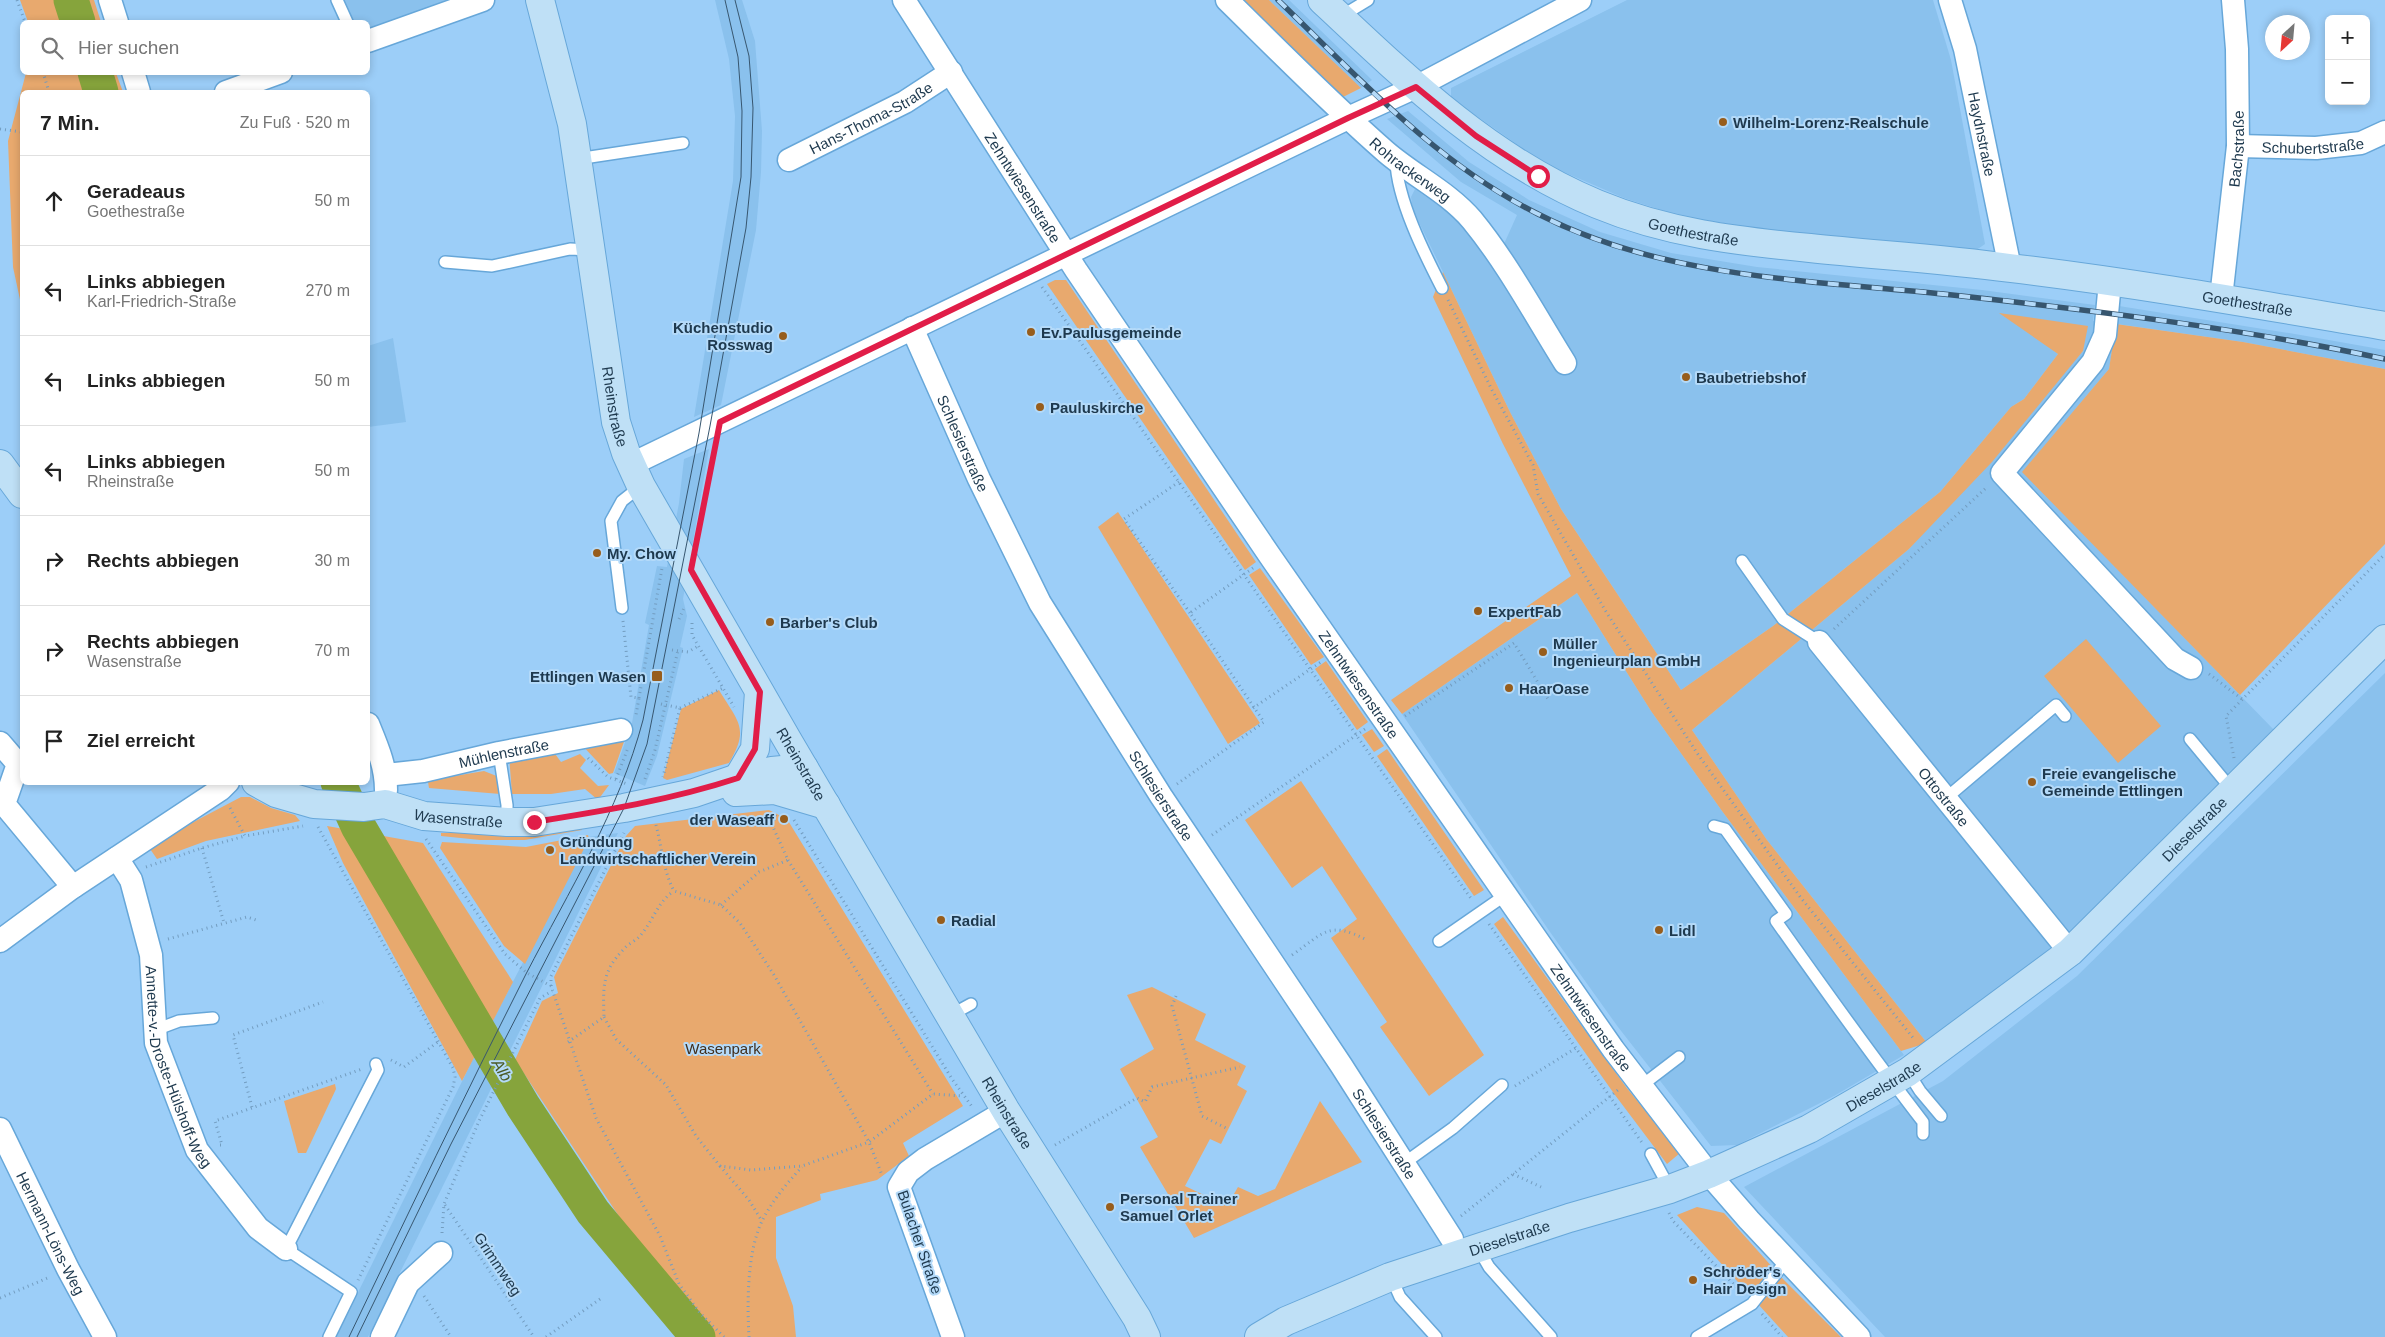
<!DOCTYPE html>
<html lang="de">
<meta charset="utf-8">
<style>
:root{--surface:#fff;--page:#f6f6f6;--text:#222;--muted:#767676;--line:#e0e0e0}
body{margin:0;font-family:Arial,sans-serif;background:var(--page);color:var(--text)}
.controls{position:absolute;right:15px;top:15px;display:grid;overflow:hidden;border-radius:8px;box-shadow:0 2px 8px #0003}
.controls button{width:45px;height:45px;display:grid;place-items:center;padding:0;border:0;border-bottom:1px solid var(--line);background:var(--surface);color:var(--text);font:25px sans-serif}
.compass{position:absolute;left:2265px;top:15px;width:45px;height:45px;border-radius:50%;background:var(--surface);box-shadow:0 2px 8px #0003;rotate:206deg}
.stop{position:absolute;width:15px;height:15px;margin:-11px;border:4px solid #e11d48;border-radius:50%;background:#fff}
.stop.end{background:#e11d48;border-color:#fff;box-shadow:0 1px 5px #0008}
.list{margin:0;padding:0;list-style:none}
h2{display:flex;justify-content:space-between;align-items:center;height:65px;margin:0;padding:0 20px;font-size:21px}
h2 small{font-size:16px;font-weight:400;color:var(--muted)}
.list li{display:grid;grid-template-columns:32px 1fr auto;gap:15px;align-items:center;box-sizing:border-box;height:90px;padding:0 20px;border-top:1px solid var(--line)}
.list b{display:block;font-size:19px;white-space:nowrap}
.list p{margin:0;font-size:16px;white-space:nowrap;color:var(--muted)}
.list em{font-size:16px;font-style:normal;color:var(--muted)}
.icon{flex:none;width:28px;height:28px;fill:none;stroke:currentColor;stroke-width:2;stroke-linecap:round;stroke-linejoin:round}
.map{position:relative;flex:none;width:2385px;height:1337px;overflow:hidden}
.search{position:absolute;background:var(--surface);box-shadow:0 2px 8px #0003;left:20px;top:20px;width:350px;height:55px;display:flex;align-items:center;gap:12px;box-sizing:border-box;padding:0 18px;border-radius:8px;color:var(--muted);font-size:19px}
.panel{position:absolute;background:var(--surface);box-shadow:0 2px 8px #0003;left:20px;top:90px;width:350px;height:695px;border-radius:8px}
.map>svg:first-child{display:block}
.built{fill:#8ac1ed}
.green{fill:#e8a96e}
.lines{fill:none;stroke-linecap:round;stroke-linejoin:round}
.river{stroke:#86a43c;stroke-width:35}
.lane-casing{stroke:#67a7d9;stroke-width:14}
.street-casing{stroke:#67a7d9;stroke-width:25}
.secondary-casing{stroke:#67a7d9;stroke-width:30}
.path{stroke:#739dc0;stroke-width:3;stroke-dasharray:1 4;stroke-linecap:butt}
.lane{stroke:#fff;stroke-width:11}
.street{stroke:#fff;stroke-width:22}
.secondary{stroke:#bfe0f6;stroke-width:28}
.tram{stroke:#37566f;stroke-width:1}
.rail-casing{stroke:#37566f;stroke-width:5.5}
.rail{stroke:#b4daf9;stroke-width:4;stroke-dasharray:11;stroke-linecap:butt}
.route{stroke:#e11d48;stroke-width:6}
.poi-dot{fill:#975d1c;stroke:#b4daf9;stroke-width:2}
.labels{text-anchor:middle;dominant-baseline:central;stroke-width:4;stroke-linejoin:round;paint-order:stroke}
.street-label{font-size:15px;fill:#1e394e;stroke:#b4daf9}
.poi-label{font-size:15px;font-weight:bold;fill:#1e394e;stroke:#b4daf9;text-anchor:start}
.park-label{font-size:15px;fill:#412f1d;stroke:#b4daf9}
.water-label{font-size:16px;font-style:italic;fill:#4a5a25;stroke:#b4daf9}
</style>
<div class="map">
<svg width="2385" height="1337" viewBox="0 0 2385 1337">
<rect width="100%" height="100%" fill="#9ccef8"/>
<!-- built -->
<g class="built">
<polygon points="343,0 449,0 368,31 368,22 354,22"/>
<polygon points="715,0 742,0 755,41 762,131 761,172 756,230 721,405 694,417 733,181 735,116 732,88 729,59"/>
<polygon points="1269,0 1289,0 1372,80 1361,88"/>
<polygon points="1627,0 1933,0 1951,60 1985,244 1972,253 1773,231 1680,216 1624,198 1545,164 1451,98 1451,88"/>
<polygon points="1408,111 1469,162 1529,200 1600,232 1671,253 1757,267 1982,290 2095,305 2093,321 2116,323 2119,306 2295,334 2385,350 2385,369 2243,342 2117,324 2109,369 2023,472 2275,731 2059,942 1927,1043 1767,840 1692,730 1909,549 2083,351 2038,338 2058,354 2024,399 2011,407 1940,492 1773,626 1681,690 1561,509 1510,412 1443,272 1413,210 1411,197 1415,189 1456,218 1499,255 1517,215 1461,182 1387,119"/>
<polygon points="393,338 406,422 368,427 368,346"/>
<polygon points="709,449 683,599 687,616 680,647 683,648 657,756 645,786 614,773 632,723 649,625 645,623 657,566 667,567 679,503 684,459"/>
<polygon points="1577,593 1651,711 1722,811 1904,1055 1834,1096 1737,1145 1711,1146 1618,1027 1550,932 1402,714"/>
<polygon points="2385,673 2385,1337 1885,1337 1744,1187 1943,1081 2077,976"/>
<polygon points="618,833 368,1337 336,1337 477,1051 588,837"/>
</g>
<!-- green -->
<g class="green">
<polygon points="20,0 94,0 101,22 28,22"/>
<polygon points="1238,0 1269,0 1361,88 1339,99"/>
<polygon points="26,73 116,73 123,92 22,92 22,309 13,267 8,141"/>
<polygon points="1443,272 1510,412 1561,509 1681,690 1773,626 1940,492 2011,407 2024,399 2058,354 1999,313 2088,326 2083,351 1992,462 1909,549 1692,730 1767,840 1927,1043 1901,1051 1722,811 1651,711 1577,593 1402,714 1391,700 1571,576 1503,444 1433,297"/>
<polygon points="1055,280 1066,280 1256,562 1245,570 1047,284"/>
<polygon points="2116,324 2243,342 2385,369 2385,544 2240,695 2022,472 2109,369"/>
<polygon points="1118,512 1260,723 1228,744 1098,527"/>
<polygon points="1260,568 1324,657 1311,665 1249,575"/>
<polygon points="2086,639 2161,726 2118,763 2044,676"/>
<polygon points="1326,661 1368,722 1357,730 1315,669"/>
<path d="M719 690C738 722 750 728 729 763L667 780 663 778 681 709Z"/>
<polygon points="1372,729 1384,746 1374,752 1362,735"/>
<polygon points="626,736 613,773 609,774 581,744"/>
<polygon points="550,747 561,762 580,754 586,760 580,768 598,786 609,785 598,800 585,789 551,794 512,794 509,755"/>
<polygon points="1387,749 1484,890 1474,896 1377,756"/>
<polygon points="484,771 499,777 500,794 429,788 427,776 437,779"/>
<polygon points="1301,781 1484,1055 1429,1096 1380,1027 1387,1022 1331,938 1357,919 1322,866 1292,888 1245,820"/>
<polygon points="241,797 250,797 271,808 295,815 300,821 206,841 157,859 148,846"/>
<polygon points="769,810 787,819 963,1106 903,1143 909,1156 877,1180 820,1194 821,1200 776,1217 776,1258 793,1306 796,1337 713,1337 664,1284 515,1060 542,1001 558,993 554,977 626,836 635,826"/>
<polygon points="581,824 582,830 525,840 480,840 441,836 441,833 521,833"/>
<polygon points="327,826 423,843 513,982 462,1081 343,863"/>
<polygon points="588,835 589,839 525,964 504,946 440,848 442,842 526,847"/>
<polygon points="1503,917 1626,1087 1680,1153 1667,1164 1615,1095 1494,924"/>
<polygon points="1152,987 1206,1014 1195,1040 1246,1066 1237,1085 1247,1091 1221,1144 1210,1139 1185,1186 1227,1206 1238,1187 1258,1196 1275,1189 1320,1101 1362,1162 1194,1238 1140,1147 1158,1137 1120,1069 1154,1049 1127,995"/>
<polygon points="335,1084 336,1089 306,1153 298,1153 284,1101"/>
<polygon points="1697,1207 1724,1213 1783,1279 1841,1337 1788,1337 1677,1215"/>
</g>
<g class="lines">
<!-- river -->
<g class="river">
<polyline points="71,0 78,22"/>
<polyline points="95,72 101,92"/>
<polyline points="338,782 358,826 523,1106 593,1212 698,1337"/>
</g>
<!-- lane casing -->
<g class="lane-casing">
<g id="lane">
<polyline points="337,0 347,22"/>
<polyline points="1340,17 1368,0"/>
<polyline points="577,159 683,143"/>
<path d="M1396 161C1397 199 1424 253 1442 288"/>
<polyline points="445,262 492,266 570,249 590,250"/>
<polyline points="1742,561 1783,619 1819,642"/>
<polyline points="622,608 611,521 622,501 641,486"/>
<polyline points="2190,739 2233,791"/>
<polyline points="499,753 507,805 507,822"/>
<polyline points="1945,799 2056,705 2065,716"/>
<path d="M1714 826 1725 829 1786 914 1776 921C1824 989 1872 1056 1923 1122V1134"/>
<polyline points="1439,941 1507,894"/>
<polyline points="949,1016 971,1004"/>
<polyline points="155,1030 179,1021 213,1018"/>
<polyline points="1908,1072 1920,1091 1941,1116"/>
<polyline points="1641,1086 1679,1057"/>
<polyline points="1651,1154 1670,1189"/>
<polyline points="1403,1164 1453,1128 1502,1085"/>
<polyline points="1478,1248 1489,1267 1551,1337"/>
<polyline points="1391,1277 1400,1297 1436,1337"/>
<polyline points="329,1337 351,1292 286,1249 378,1070 376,1064"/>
<polyline points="1697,1337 1752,1304 1786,1261"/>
</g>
</g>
<!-- street casing -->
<g class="street-casing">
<g id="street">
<polyline points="110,0 117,22"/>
<path id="s1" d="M904 0 1076 270 1270 556 1613 1049 1709 1174 1749 1220 1859 1337"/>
<path id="s2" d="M1227 0C1279 51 1331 104 1386 152 1414 176 1448 192 1472 220 1508 264 1535 315 1565 363"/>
<path id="s3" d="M1950 0 1965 49 2010 268"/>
<polyline points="368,41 483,0"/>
<polyline points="133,72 139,92"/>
<polyline points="226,92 281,72"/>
<path id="s4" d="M2238 146 2316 148 2361 143 2385 132"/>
<path id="s5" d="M789 160 905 102 951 72"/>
<polyline points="2110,282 2105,335 2093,362 2002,473 2175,659 2191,668"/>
<path id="s6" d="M2221 298 2238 146 2237 49 2233 0"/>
<path id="s7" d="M912 328 979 479 1040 603 1161 796 1341 1065 1452 1239"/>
<polyline points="632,464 1348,118 1416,87 1580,0"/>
<path id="s8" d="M1819 642 2070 952"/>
<path d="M368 724C377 746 386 766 386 790"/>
<polyline points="0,743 18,764 4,804 73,887"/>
<path id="s9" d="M386 775 423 771 499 753 621 730"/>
<path id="s10" d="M117 858 131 880 151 955 156 1043 197 1150 258 1228 286 1249"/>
<polyline points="0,941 73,887 221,789 228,782"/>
<path id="s11" d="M0 1129 68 1269 105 1337"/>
<polyline points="382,1337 408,1283 441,1253"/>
<polyline points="953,1337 899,1187 908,1172 925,1159 1006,1111"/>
</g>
</g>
<!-- secondary casing -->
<g class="secondary-casing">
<g id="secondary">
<path id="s12" d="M540 0 572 124 616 422 626 453 641 486 788 741 1006 1111 1137 1318 1146 1337"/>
<path id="s13" d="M1322 0C1406 79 1490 160 1597 204 1667 233 1736 241 1810 248 1877 255 1944 259 2010 268 2136 283 2260 305 2385 326"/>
<polyline points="0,464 22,494"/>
<polyline points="738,778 755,749 759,692"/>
<path id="s14" d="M256 782 276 793 314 804 364 807 385 804 424 816 507 822H534L624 808 694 793 738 778 772 771 804 768"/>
<polyline points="736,792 775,790 826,805"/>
<path id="s15" d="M1259 1337 1286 1321 1390 1277 1569 1218 1670 1189 1709 1174 1809 1129 1908 1072 2070 952 2385 639"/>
</g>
</g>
<!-- path -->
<g class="path">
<polyline points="17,0 25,22"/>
<polyline points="43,72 49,92"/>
<polyline points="0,129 22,132"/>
<polyline points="1042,287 1472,900"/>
<polyline points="1448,300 1492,390 1533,465 1538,494 1605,610 1697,753 1801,898 1914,1039"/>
<polyline points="1179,482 1124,519 1190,613"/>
<polyline points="698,536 715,447"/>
<polyline points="679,619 685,606"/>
<polyline points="623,621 631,697 639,698 636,715"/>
<polyline points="692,623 692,635 734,707"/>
<polyline points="1834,629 1987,487"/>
<polyline points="672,650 688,652 698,646"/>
<polyline points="2209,674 2242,699"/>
<polyline points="639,698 662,568"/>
<polyline points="661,704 680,708 663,777"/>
<polyline points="680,708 723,688"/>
<polyline points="1253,708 1321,662"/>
<polyline points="1405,716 1514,643 1548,699"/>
<polyline points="588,758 608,777 627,784"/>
<polyline points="2234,758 2226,716 2385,554"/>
<polyline points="616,779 628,748"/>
<polyline points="645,779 655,750 678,650"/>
<polyline points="1177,784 1264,722 1190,613 1253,568"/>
<polyline points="230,808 245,836 303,826"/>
<polyline points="794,820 952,1079 973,1108"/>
<path d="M656 825C662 848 663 870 674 891L721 905 740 923 774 975 869 1142 882 1175"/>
<polyline points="318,827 453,1068 455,1077 453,1087 358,1280"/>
<polyline points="1212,835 1365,729"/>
<polyline points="426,839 505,954 527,973 551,986 596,1118 660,1236 679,1284 700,1313 724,1337"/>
<polyline points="202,848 224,923"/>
<polyline points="788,860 933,1094"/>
<polyline points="146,867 202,848 245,836"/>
<polyline points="721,905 759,872 788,860 772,825 776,814"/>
<polyline points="1489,924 1643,1144"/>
<polyline points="168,939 247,917 256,920"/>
<path d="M1292 955C1324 933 1328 920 1367 940"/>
<polyline points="551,986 551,976 624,833"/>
<polyline points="1176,996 1172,1006 1202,1116 1226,1128"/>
<polyline points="604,1017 616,1039 666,1085 696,1136 720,1166 751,1170 802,1166 869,1142 933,1094 963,1096"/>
<path d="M568 1042 604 1017C603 987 602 971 624 949 628 944 635 941 639 937 653 922 657 902 674 891"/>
<polyline points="391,1060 404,1067 438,1042"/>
<polyline points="1515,1086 1576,1048"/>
<polyline points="252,1107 233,1035 323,1002"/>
<polyline points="220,1145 222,1145 215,1121 362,1069"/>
<polyline points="1055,1145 1137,1098 1145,1102 1152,1087 1240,1067"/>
<polyline points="720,1166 749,1200 762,1221"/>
<polyline points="1513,1174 1541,1187"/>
<polyline points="445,1205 534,1337"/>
<polyline points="1669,1213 1673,1221 1742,1293"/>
<polyline points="1461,1216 1618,1090"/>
<polyline points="442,1233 444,1204 479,1121 540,998 552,991"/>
<polyline points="424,1296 451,1337"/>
<polyline points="0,1298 50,1277"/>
<polyline points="1762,1314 1782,1337"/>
<polyline points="546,1337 603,1297"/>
<path d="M749 1337C747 1303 747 1250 763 1219 773 1200 787 1183 802 1167"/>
</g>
<!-- lane -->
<use href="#lane" class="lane"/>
<!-- street -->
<use href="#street" class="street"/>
<!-- secondary -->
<use href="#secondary" class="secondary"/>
<!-- tram -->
<g class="tram">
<path d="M349 1337C407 1216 465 1094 526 974 569 891 619 811 643 720L699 433 741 177 742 111 738 57 725 0"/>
<polyline points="357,1337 451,1144 624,808 647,744 710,426 746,228 751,177 753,108 749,56 735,0"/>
</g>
<!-- rail casing -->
<g class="rail-casing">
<path id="rail" d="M1278 0C1359 78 1436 163 1538 214 1663 278 1806 280 1943 294 2091 310 2239 328 2385 359"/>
</g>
<!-- rail -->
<use href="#rail" class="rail"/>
</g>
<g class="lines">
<!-- route -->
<path class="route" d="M534 822C603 811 671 800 738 778L755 749 760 692 691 570 720 422 1348 118 1416 87 1476 136 1538 176"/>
</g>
<!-- markers -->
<g class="poi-dot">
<circle cx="1723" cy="122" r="5"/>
<circle cx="1031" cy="332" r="5"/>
<circle cx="783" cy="336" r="5"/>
<circle cx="1686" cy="377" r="5"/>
<circle cx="1040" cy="407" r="5"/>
<circle cx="597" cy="553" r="5"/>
<circle cx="1478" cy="611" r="5"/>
<circle cx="770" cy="622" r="5"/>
<circle cx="1543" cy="652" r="5"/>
<rect x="651" y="670" width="12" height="12" rx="2.5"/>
<circle cx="1509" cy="688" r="5"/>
<circle cx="2032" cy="782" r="5"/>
<circle cx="784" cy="819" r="5"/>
<circle cx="550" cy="850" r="5"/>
<circle cx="941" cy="920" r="5"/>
<circle cx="1659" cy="930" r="5"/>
<circle cx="1110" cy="1207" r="5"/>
<circle cx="1693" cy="1280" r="5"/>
</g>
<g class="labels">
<!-- street labels -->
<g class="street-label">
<text stroke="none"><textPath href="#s5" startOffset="92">Hans-Thoma-Straße</textPath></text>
<text stroke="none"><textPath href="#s3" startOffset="138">Haydnstraße</textPath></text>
<text stroke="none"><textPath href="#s4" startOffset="75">Schubertstraße</textPath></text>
<text stroke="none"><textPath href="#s6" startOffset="150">Bachstraße</textPath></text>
<text stroke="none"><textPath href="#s2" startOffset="250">Rohrackerweg</textPath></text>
<text stroke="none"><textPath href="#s1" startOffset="222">Zehntwiesenstraße</textPath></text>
<text stroke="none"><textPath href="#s13" startOffset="445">Goethestraße</textPath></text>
<text stroke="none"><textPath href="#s13" startOffset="1004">Goethestraße</textPath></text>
<text stroke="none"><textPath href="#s12" startOffset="414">Rheinstraße</textPath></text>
<text stroke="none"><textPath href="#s7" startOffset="126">Schlesierstraße</textPath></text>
<text stroke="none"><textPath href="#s1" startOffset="822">Zehntwiesenstraße</textPath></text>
<text stroke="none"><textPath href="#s9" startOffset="120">Mühlenstraße</textPath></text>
<text stroke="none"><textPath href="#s12" startOffset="819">Rheinstraße</textPath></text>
<text stroke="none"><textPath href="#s7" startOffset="531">Schlesierstraße</textPath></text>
<text stroke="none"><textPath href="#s8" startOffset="199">Ottostraße</textPath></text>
<text stroke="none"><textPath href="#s14" startOffset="209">Wasenstraße</textPath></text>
<text stroke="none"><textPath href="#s15" startOffset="1080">Dieselstraße</textPath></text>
<text stroke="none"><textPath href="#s1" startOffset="1228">Zehntwiesenstraße</textPath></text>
<text stroke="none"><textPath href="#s10" startOffset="220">Annette-v.-Droste-Hülshoff-Weg</textPath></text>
<text stroke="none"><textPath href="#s15" startOffset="675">Dieselstraße</textPath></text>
<text stroke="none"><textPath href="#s12" startOffset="1224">Rheinstraße</textPath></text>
<text stroke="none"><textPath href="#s7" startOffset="936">Schlesierstraße</textPath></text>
<text stroke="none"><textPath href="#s11" startOffset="116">Hermann-Löns-Weg</textPath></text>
<text stroke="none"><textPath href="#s15" startOffset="270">Dieselstraße</textPath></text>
<text transform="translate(920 1242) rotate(71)">Bulacher Straße</text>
<text transform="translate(498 1264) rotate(56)">Grimmweg</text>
</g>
<!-- poi labels -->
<g class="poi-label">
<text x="1733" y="122">Wilhelm-Lorenz-Realschule</text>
<text x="773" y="327" text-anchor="end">Küchenstudio<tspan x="773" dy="17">Rosswag</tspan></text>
<text x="1041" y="332">Ev.Paulusgemeinde</text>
<text x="1696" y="377">Baubetriebshof</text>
<text x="1050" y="407">Pauluskirche</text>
<text x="607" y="553">My. Chow</text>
<text x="1488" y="611">ExpertFab</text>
<text x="780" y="622">Barber's Club</text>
<text x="1553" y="643">Müller<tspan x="1553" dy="17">Ingenieurplan GmbH</tspan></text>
<text x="646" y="676" text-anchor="end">Ettlingen Wasen</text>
<text x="1519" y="688">HaarOase</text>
<text x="2042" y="773">Freie evangelische<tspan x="2042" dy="17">Gemeinde Ettlingen</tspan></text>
<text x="774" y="819" text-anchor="end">der Waseaff</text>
<text x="560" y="841">Gründung<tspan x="560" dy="17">Landwirtschaftlicher Verein</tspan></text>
<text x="951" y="920">Radial</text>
<text x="1669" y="930">Lidl</text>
<text x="1120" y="1198">Personal Trainer<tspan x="1120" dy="17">Samuel Orlet</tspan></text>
<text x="1703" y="1271">Schröder's<tspan x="1703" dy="17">Hair Design</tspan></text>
</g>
<!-- park labels -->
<g class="park-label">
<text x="723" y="1048">Wasenpark</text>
</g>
<!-- water labels -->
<g class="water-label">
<text transform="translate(502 1070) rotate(59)">Alb</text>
</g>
</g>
</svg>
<div class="controls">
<button>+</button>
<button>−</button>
</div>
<svg class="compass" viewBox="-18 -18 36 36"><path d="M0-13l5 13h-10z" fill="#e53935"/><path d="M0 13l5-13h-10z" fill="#767676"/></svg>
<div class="stop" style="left:1538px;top:176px"></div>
<div class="stop end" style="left:534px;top:822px"></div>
<div class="search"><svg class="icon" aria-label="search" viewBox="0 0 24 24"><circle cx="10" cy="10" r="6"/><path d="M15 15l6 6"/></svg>Hier suchen</div>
<section class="panel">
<h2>7 Min.<small>Zu Fuß · 520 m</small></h2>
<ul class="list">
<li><svg class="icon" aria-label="ahead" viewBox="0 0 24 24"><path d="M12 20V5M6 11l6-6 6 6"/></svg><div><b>Geradeaus</b><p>Goethestraße</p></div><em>50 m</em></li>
<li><svg class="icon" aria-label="left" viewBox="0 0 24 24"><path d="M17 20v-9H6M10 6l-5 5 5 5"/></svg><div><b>Links abbiegen</b><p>Karl-Friedrich-Straße</p></div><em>270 m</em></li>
<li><svg class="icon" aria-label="left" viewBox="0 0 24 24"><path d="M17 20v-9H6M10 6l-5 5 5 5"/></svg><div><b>Links abbiegen</b></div><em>50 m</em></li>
<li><svg class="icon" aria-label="left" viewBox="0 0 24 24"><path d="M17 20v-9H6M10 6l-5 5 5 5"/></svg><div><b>Links abbiegen</b><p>Rheinstraße</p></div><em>50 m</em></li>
<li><svg class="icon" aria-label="right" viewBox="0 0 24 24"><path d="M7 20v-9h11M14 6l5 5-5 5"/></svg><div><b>Rechts abbiegen</b></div><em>30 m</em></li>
<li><svg class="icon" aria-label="right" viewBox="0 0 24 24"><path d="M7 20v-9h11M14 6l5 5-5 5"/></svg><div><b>Rechts abbiegen</b><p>Wasenstraße</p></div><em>70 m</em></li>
<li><svg class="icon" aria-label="arrive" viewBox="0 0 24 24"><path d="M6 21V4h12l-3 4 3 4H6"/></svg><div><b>Ziel erreicht</b></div></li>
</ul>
</section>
</div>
